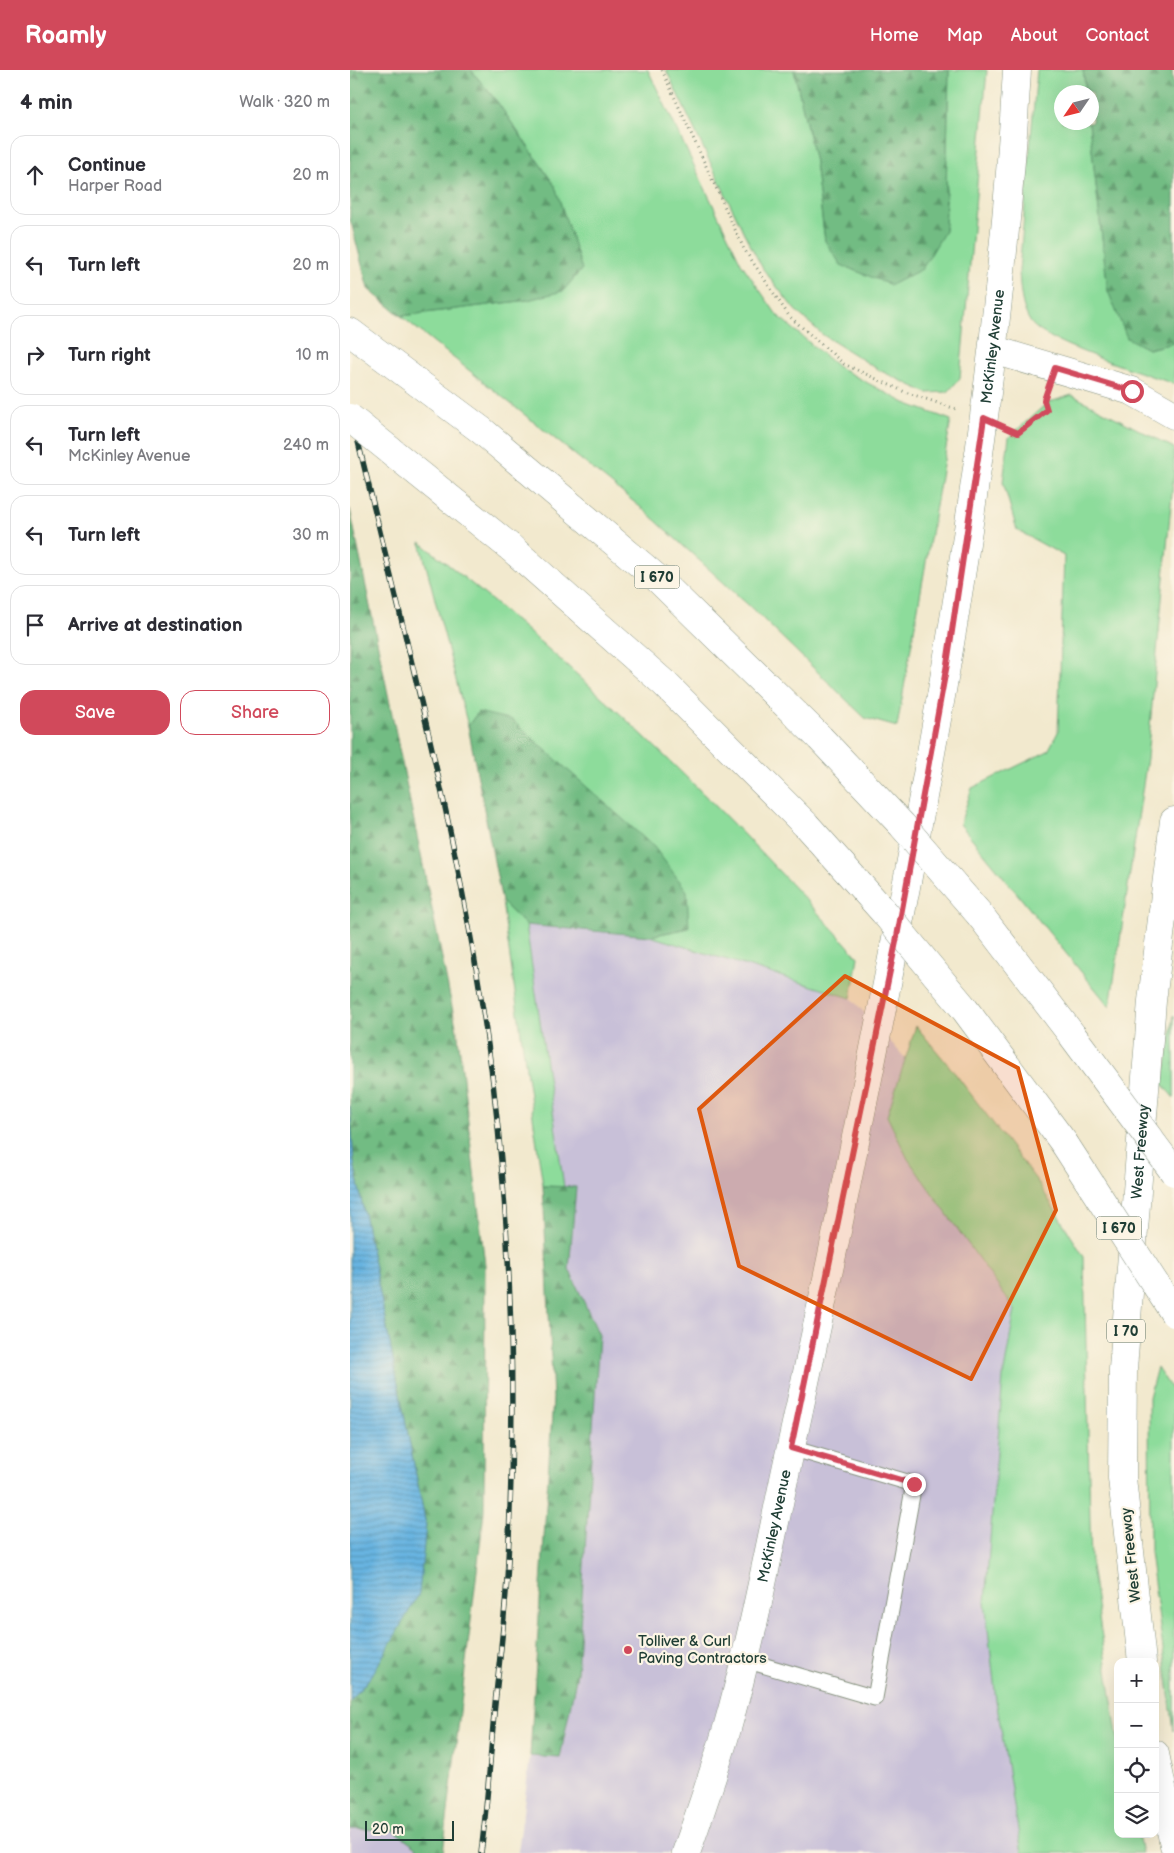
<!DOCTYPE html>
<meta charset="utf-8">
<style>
:root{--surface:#fff;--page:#f2f2f3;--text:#2b2b33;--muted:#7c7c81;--line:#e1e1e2;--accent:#d1495b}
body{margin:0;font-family:"Balsamiq Sans",sans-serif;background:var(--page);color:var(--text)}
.controls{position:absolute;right:15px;bottom:15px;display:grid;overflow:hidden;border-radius:10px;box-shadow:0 5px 20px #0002}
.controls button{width:45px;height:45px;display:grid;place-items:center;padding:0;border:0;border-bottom:1px solid var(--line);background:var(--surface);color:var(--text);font:25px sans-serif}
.compass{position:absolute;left:704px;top:15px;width:45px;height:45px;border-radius:50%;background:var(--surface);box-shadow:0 5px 20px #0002;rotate:235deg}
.scale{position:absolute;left:15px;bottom:12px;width:89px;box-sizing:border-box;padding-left:5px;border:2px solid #1f3d34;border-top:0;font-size:14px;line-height:18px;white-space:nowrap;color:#1f3d34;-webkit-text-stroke:4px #fcf5e5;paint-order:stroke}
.stop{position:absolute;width:15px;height:15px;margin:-11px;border:4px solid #d1495b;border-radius:50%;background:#fff}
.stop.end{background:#d1495b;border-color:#fff;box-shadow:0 1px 5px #0008}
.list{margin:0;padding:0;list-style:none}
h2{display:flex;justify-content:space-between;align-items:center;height:65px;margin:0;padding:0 20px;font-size:21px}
h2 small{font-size:16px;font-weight:400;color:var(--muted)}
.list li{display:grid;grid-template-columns:32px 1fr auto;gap:15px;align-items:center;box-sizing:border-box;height:80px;margin:0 10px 10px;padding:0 10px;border:1px solid var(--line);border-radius:15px}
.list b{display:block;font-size:19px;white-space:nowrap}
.list p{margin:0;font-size:16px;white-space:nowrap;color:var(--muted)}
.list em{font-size:16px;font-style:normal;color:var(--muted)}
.actions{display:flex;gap:10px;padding:15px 20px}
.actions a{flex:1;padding:11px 0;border:1px solid var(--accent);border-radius:15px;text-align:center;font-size:18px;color:var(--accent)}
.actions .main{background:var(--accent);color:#fff}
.icon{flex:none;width:28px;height:28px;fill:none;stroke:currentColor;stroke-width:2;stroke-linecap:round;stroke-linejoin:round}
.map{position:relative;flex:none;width:824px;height:1783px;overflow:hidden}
header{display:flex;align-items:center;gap:30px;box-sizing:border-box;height:70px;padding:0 25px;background:var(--accent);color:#fff}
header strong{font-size:24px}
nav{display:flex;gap:28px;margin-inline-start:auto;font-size:18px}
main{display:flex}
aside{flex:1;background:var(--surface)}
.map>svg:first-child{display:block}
.industrial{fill:#c8c0d8}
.green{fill:#8ddc9b;stroke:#568c68}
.forest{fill:url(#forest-firs);stroke:#487c5c}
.water{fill:url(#water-rules);stroke:#44788a}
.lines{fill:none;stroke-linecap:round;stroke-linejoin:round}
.service-casing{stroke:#889381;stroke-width:17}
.tertiary-casing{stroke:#889381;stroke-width:29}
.primary-casing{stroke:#889381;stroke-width:29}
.motorway-casing{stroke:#889381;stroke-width:29}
.path{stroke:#889381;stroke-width:3;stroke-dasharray:1 4;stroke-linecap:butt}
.service{stroke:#fff;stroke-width:15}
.tertiary{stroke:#fff;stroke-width:28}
.primary{stroke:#fff;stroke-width:28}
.motorway{stroke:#fff;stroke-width:28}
.rail-casing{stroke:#1f3d34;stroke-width:5.5}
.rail{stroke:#fcf5e5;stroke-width:4;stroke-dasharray:11;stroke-linecap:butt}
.motorway-bridge-casing{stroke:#889381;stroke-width:29;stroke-linecap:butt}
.motorway-bridge{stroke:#fff;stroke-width:28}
.route{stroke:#d1495b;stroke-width:6}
.marked{fill:#de580e;fill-opacity:0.2;stroke:#de580e;stroke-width:4;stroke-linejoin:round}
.poi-dot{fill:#d1495b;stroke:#fcf5e5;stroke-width:2}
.labels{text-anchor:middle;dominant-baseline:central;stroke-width:4.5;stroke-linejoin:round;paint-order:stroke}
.shield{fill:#fcf5e5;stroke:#617469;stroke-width:1}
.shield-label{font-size:14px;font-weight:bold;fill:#1f3d34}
.street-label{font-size:15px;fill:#1f3d34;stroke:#fcf5e5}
.poi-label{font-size:15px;fill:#1f3d34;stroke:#fcf5e5;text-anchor:start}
</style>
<header>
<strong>Roamly</strong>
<nav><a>Home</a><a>Map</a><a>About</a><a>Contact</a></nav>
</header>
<main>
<aside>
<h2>4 min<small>Walk · 320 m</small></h2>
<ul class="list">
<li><svg class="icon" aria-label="ahead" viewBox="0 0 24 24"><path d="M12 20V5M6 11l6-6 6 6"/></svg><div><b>Continue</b><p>Harper Road</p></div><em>20 m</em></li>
<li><svg class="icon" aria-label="left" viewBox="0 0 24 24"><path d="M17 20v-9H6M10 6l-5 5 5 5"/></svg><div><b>Turn left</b></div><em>20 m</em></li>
<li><svg class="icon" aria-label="right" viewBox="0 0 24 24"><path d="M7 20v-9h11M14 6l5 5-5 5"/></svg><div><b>Turn right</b></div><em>10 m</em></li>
<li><svg class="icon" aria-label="left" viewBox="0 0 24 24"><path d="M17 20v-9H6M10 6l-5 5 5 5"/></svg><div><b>Turn left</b><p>McKinley Avenue</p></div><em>240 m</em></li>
<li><svg class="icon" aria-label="left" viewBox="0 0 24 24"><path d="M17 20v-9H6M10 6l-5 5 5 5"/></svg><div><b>Turn left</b></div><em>30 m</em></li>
<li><svg class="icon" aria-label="arrive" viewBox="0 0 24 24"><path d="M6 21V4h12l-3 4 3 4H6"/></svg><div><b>Arrive at destination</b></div></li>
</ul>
<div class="actions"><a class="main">Save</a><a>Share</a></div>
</aside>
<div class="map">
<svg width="824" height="1783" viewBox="0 0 824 1783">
<defs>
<pattern id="forest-firs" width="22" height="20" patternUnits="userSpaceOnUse" patternTransform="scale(1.25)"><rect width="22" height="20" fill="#72bc83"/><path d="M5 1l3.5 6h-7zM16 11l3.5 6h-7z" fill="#5d9a6c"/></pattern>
<pattern id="water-rules" width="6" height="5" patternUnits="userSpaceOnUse" patternTransform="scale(1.25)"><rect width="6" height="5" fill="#68b4e1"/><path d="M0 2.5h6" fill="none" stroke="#5594b7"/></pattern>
</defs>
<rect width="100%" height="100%" fill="#fcf5e5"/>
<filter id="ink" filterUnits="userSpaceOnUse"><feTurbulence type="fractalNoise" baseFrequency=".02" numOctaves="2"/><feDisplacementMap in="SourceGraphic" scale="10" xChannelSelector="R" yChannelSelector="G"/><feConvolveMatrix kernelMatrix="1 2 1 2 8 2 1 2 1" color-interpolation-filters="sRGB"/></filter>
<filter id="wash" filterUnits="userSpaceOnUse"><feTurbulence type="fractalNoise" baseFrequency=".0096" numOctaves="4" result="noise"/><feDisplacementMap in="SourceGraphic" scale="20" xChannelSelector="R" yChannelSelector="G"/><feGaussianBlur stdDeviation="1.12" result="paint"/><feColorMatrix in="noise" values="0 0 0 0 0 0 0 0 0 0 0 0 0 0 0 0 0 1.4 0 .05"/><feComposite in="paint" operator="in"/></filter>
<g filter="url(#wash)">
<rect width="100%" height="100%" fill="#f2e9ce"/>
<!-- industrial -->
<g class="industrial">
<polygon points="176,855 300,866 501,928 556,989 537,1047 558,1089 665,1240 653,1307 646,1630 672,1783 168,1783 180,1686 210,1688 227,1603 249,1265 219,1199 226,1118 214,1117"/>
<polygon points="0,1759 43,1760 75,1783 0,1783"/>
</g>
<!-- green -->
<g class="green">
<polygon points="121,0 298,0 391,193 427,245 488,297 555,333 601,350 547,657 515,648 407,543 294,440 51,246 178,230 205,116 148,33"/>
<polygon points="316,0 444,0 465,92 475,171 595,161 599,0 637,0 610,308 598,322 577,323 529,300 473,265 445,240 413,199 395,165"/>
<path d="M687 0H733L736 22H712V52L739 53 758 221 798 279 824 273V314C794 303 697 274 681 253 671 238 670 218 669 201Z"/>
<polygon points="722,325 824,378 824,402 797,688 760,937 610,754 622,718 698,681 708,662 714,486 667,460 653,412 659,367 697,333"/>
<path d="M70 472C228 597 374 737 508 887L501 928 300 866 339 858 128 642 118 656Z"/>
<polygon points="152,832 176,855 214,1117 193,1116"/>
<polygon points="824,945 824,1028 813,1015"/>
<polygon points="566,956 604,1002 687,1111 734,1187 741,1496 768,1670 768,1764 788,1764 792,1783 672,1783 646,1630 635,1532 653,1307 665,1240 558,1089 537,1046"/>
<polygon points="807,1297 824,1323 824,1661 800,1482 799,1327"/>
</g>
<!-- forest -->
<g class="forest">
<polygon points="0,0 121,0 148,33 205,116 232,199 213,221 178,230 51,246 18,219 0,148"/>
<polygon points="444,0 599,0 595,161 572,199 541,215 491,195 475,171 465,92"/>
<polygon points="733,0 822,0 824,25 824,273 798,279 777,268 758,221 739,53 742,52 742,22 736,22"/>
<polygon points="0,439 108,966 135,1195 134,1442 93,1783 75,1783 43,1760 0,1759 0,1632 22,1605 76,1455 4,1093 0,1035"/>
<polygon points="128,642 162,650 304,777 337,821 339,858 300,866 176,855 152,832 118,656"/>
<polygon points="193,1116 226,1117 219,1199 249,1265 227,1603 210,1688 180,1686 203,1328"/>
</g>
<!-- water -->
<polygon class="water" points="0,1035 4,1093 76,1455 69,1524 22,1605 0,1632"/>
</g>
<g filter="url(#ink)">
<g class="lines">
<!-- service casing -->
<g class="service-casing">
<polyline id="service" points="395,1590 525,1628 564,1414 441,1378"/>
</g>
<!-- tertiary casing -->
<g class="tertiary-casing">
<polyline id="tertiary" points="644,280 782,321 824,345"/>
</g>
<!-- primary casing -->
<g class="primary-casing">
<g id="primary">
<path id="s1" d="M336 1783C350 1743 364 1703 376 1662 402 1571 419 1478 439 1386 461 1285 483 1184 503 1082 576 725 647 365 667 0"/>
</g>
</g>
<!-- motorway casing -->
<g class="motorway-casing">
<g id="motorway">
<polyline points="0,262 131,360 308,509 470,668"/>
<polyline points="160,477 315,614 456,755"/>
<polyline points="630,845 722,965"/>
<polyline points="613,937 714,1073"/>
<path id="s2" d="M792 1592 772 1408 773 1299 802 931 824 751"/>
<polyline points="805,1684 824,1775"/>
</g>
</g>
<!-- path -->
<g class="path">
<polyline points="312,0 394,179 439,246 494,294 555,322 606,339"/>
<polyline points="661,360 668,363 697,340 694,330 696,324"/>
</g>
<!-- service -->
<use href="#service" class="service"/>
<!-- tertiary -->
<use href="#tertiary" class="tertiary"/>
<!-- primary -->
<use href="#primary" class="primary"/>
<!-- motorway -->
<use href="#motorway" class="motorway"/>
<!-- rail casing -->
<g class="rail-casing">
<path id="rail" d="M0 338C53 561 115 785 143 1013 162 1171 166 1331 158 1490 156 1541 149 1593 144 1644 140 1690 137 1737 131 1783"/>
</g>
<!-- rail -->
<use href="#rail" class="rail"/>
<!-- motorway-bridge casing -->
<g class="motorway-bridge-casing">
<g id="motorway-bridge">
<polyline points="0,348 160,477"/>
<polyline points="470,668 552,755 630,845"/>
<polyline points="456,755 534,842 613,937"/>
<polyline points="722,965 824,1102"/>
<polyline points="714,1073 824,1243"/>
</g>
</g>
<!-- motorway-bridge -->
<use href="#motorway-bridge" class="motorway-bridge"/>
</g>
</g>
<g class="lines" filter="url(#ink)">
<!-- route -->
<polyline class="route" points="564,1414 441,1378 546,872 597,594 634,348 668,363 697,340 694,330 705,298 782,321"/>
</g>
<!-- marked area -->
<path class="marked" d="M495 906 668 998 706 1140 621 1309 389 1196 349 1039Z"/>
<!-- markers -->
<circle class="poi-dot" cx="278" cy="1580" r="5"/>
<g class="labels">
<!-- shield labels -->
<g class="shield">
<rect x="284.5" y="495.5" width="45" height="23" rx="4"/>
<rect x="746.5" y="1146.5" width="45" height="23" rx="4"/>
<rect x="757" y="1249.5" width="38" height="23" rx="4"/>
</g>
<g class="shield-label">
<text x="307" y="507">I 670</text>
<text x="769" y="1158">I 670</text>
<text x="776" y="1261">I 70</text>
</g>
<!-- street labels -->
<g class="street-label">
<text stroke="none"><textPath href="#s1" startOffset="1539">McKinley Avenue</textPath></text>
<text stroke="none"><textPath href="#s2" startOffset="512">West Freeway</textPath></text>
<text stroke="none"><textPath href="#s1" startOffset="339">McKinley Avenue</textPath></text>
<text transform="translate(781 1485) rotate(-96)">West Freeway</text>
</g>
<!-- poi labels -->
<g class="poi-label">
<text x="288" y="1571">Tolliver &amp; Curl<tspan x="288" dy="17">Paving Contractors</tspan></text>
</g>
</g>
</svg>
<div class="controls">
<button>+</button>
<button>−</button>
<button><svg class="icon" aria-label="locate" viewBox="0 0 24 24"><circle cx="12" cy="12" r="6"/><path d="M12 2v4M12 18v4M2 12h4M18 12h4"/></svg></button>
<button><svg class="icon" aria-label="layers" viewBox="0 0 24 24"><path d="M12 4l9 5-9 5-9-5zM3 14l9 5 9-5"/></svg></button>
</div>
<svg class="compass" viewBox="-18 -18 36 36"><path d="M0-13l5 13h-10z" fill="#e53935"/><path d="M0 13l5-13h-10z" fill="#7c7c81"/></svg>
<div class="scale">20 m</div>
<div class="stop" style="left:782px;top:321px"></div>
<div class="stop end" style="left:564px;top:1414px"></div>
</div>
</main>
